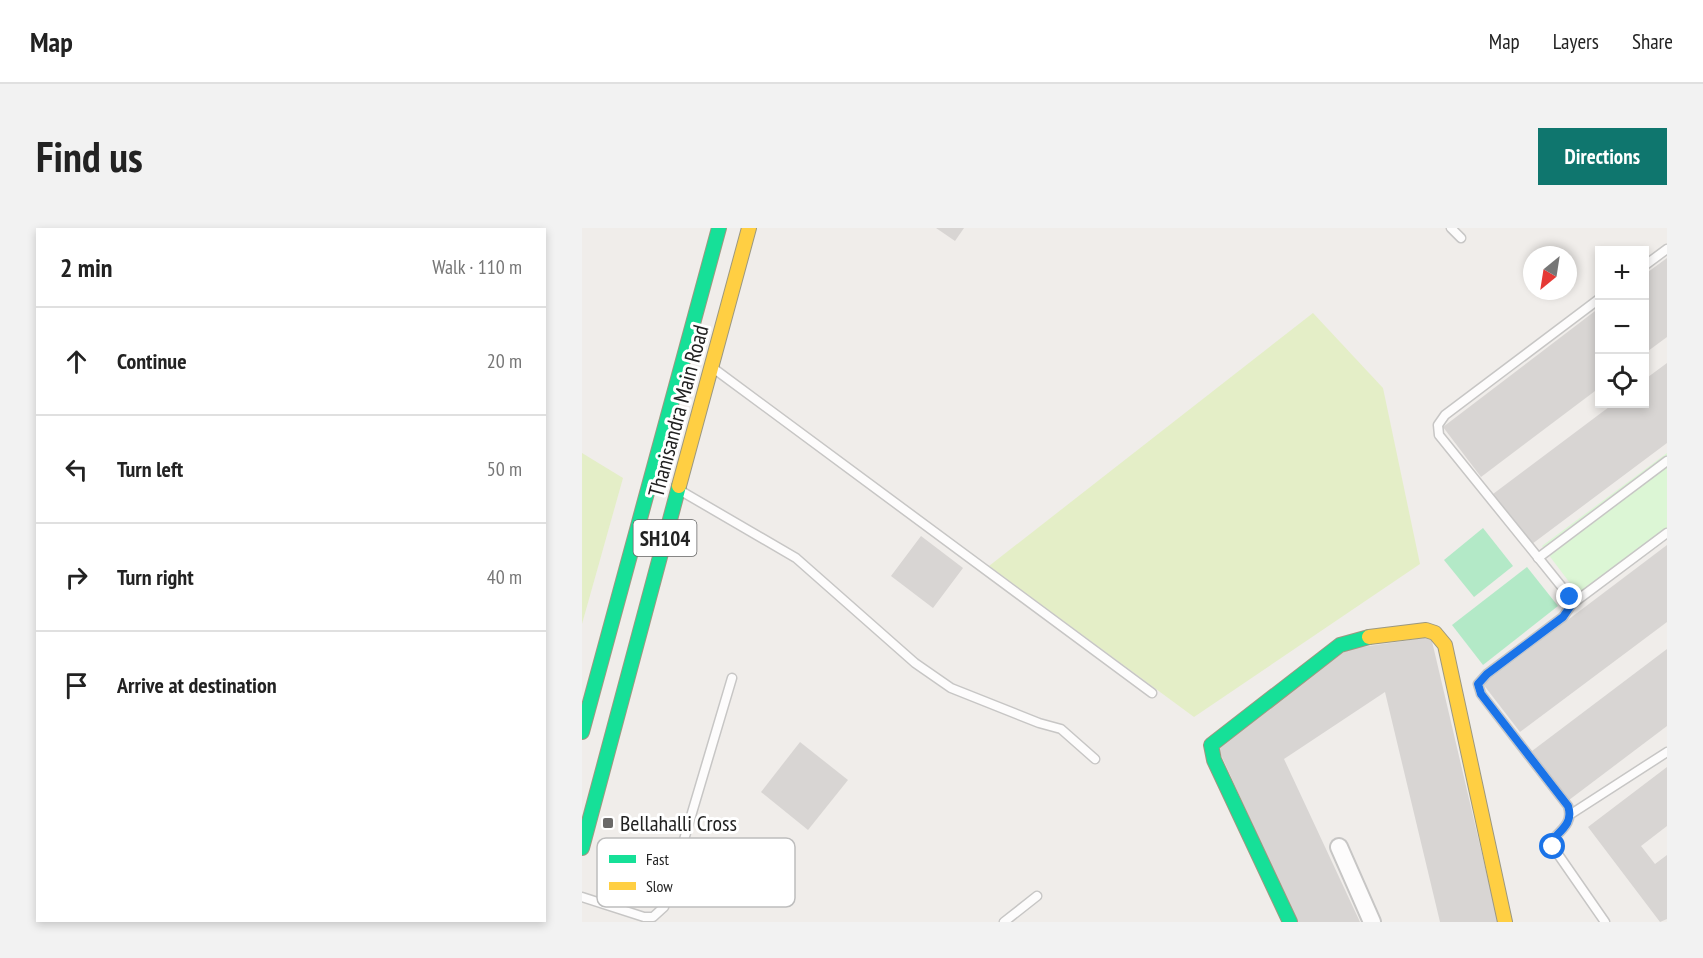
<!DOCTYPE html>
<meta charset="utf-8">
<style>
:root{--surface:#fff;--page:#f2f2f2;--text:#222;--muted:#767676;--line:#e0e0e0;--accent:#0f766e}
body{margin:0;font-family:"PT Sans Narrow",sans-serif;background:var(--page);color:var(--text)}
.controls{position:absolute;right:18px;top:18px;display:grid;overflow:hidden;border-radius:0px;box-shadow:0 3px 9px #0003}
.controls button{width:54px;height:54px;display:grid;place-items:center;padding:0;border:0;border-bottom:2px solid var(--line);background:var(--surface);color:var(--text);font:30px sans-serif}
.compass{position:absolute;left:941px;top:18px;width:54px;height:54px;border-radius:50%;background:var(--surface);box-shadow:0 3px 9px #0003;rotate:210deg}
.stop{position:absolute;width:18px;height:18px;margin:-14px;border:4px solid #1a73e8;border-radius:50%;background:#fff}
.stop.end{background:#1a73e8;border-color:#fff;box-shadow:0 2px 6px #0008}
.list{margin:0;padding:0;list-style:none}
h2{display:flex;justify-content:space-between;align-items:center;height:78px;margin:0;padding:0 24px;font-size:26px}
h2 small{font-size:20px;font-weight:400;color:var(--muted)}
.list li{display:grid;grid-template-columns:39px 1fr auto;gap:18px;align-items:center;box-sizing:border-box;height:108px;padding:0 24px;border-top:2px solid var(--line)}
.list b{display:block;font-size:22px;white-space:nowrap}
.list em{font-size:20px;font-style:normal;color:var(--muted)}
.icon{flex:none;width:33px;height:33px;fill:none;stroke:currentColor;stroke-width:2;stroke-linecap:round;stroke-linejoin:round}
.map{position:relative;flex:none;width:1085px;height:694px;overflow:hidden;border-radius:0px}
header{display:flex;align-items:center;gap:36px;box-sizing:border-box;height:84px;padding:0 30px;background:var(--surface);border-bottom:2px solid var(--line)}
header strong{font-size:28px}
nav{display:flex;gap:33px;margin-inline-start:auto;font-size:21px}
.intro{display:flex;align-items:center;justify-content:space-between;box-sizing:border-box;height:144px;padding:0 36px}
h1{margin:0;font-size:42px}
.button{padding:15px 27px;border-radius:0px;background:var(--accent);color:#fff;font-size:21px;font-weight:700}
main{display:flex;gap:36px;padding:0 36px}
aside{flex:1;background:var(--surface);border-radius:0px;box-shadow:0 3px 9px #0003}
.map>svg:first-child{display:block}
.grass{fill:#e4eec7}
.park{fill:#dcf6d5}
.pitch{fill:#b3e9c7}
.building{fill:#d8d5d3}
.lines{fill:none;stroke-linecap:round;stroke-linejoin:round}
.lane-casing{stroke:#c7c6c5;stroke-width:11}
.street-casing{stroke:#c7c6c5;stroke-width:20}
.fast-casing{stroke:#9c9880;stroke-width:16}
.slow-casing{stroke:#9c9880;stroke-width:16}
.lane{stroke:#fdfcfc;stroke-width:8}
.street{stroke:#fdfcfc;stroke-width:16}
.fast{stroke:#16e098;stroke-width:14}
.slow{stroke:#ffcf43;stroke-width:14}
.route{stroke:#1a73e8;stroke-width:8}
.poi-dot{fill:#6a6968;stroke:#fff;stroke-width:2}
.labels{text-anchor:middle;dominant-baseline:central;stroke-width:6;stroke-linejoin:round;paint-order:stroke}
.shield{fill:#fff;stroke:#646464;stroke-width:1.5}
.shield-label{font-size:21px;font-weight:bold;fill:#222}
.street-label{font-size:22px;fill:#222;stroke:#fff}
.poi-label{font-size:22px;fill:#222;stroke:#fff;text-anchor:start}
.key{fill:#fff;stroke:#bdbdbd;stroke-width:1.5}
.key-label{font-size:16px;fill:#222}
</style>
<header>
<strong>Map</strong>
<nav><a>Map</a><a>Layers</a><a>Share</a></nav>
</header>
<div class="intro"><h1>Find us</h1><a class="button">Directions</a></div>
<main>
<aside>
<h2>2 min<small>Walk · 110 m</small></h2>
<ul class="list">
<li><svg class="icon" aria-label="ahead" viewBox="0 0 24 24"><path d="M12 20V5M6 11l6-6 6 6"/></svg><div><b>Continue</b></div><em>20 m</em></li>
<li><svg class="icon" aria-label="left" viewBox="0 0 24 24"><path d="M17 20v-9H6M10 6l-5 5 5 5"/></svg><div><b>Turn left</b></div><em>50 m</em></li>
<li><svg class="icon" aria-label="right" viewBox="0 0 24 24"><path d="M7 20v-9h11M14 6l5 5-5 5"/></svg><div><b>Turn right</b></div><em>40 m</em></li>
<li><svg class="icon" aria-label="arrive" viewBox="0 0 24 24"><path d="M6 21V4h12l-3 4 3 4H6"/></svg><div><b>Arrive at destination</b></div></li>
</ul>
</aside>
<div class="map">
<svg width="1085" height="694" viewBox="0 0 1085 694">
<rect width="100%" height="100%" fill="#f0edea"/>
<!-- grass -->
<g class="grass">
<polygon points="731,85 801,160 838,336 612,489 407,338"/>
<polygon points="0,225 41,250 0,396"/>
</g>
<!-- park -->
<polygon class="park" points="1085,225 1085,307 1000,371 960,318"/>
<!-- pitch -->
<g class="pitch">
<polygon points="901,300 931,338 892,369 862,332"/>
<polygon points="945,339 976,378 901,437 870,397"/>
</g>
<!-- building -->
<g class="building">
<polygon points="354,0 382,0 373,13"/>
<polygon points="1085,30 1085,109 1062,126 1062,47"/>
<polygon points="1017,80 1017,160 899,249 861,199"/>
<polygon points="1085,135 1085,215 950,316 911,266 1031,176 1062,176 1062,152"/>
<polygon points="339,308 381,340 351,380 309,348"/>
<polygon points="1085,317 1085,394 938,504 901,456"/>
<polygon points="849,409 916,694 858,694 803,464 702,531 778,694 715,694 635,518 766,421"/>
<polygon points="1085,421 1085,498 987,572 950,523"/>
<polygon points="218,514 266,552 226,602 179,564"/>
<polygon points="1085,539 1085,598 1059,618 1073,636 1085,627 1085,691 1078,694 1006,599"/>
</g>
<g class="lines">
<!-- lane casing -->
<g class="lane-casing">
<g id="lane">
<polyline points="869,0 879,10"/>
<polyline points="1062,38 1085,21"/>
<path d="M1017 71 863 187 856 197 857 207 988 369 990 376 981 389 905 446 896 456 899 466 986 578C991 593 982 600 972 610L971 619 1023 694"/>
<polyline points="131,140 570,465"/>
<polyline points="99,263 214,330 333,435 369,460 457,495 479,501 513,531"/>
<polyline points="956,330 1085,233"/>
<polyline points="990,376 1085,305"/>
<polyline points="989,586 1085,524"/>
<polyline points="0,669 62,689 71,689 82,679 150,450"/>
<polyline points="422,694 455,668"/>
</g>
</g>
<!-- street casing -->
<g class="street-casing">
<polyline id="street" points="757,619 790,694"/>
</g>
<!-- fast casing -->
<g class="fast-casing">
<g id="fast">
<polyline points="0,504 137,0"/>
<polyline points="0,620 97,258"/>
<polyline points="708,694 632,532 629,517 758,417 787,409"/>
</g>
</g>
<!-- slow casing -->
<g class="slow-casing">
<g id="slow">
<polyline points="97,258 167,0"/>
<polyline points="787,409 844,402 853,405 863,417 923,694"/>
</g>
</g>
<!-- lane -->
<use href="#lane" class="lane"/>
<!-- street -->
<use href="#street" class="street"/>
<!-- fast -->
<use href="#fast" class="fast"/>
<!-- slow -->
<use href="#slow" class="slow"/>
</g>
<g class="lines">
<!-- route -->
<path class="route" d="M971 619 972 610C982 600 991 593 986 578L899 466 896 456 905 446 981 389 990 376 988 369"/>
</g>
<!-- markers -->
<rect class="poi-dot" x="20" y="589" width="12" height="12" rx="3"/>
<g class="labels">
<!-- shield labels -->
<rect class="shield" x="51.5" y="292" width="63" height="36" rx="4.5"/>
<g class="shield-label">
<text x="83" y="310">SH104</text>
</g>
<!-- street labels -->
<g class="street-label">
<text transform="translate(96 183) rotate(-75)">Thanisandra Main Road</text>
</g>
<!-- poi labels -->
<g class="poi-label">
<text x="38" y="595">Bellahalli Cross</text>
</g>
</g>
<!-- legend -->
<rect x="15" y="610" width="198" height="69" rx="9" class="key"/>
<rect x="27" y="627" width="27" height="8" fill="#16e098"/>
<rect x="27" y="654" width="27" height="8" fill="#ffcf43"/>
<g class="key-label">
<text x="64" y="637">Fast</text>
<text x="64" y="664">Slow</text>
</g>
</svg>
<div class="controls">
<button>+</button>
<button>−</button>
<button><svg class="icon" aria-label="locate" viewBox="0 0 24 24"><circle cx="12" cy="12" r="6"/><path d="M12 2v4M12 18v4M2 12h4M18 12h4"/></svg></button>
</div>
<svg class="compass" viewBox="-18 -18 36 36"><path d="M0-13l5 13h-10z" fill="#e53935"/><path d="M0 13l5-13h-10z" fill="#767676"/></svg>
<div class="stop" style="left:971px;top:619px"></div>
<div class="stop end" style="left:988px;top:369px"></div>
</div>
</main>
